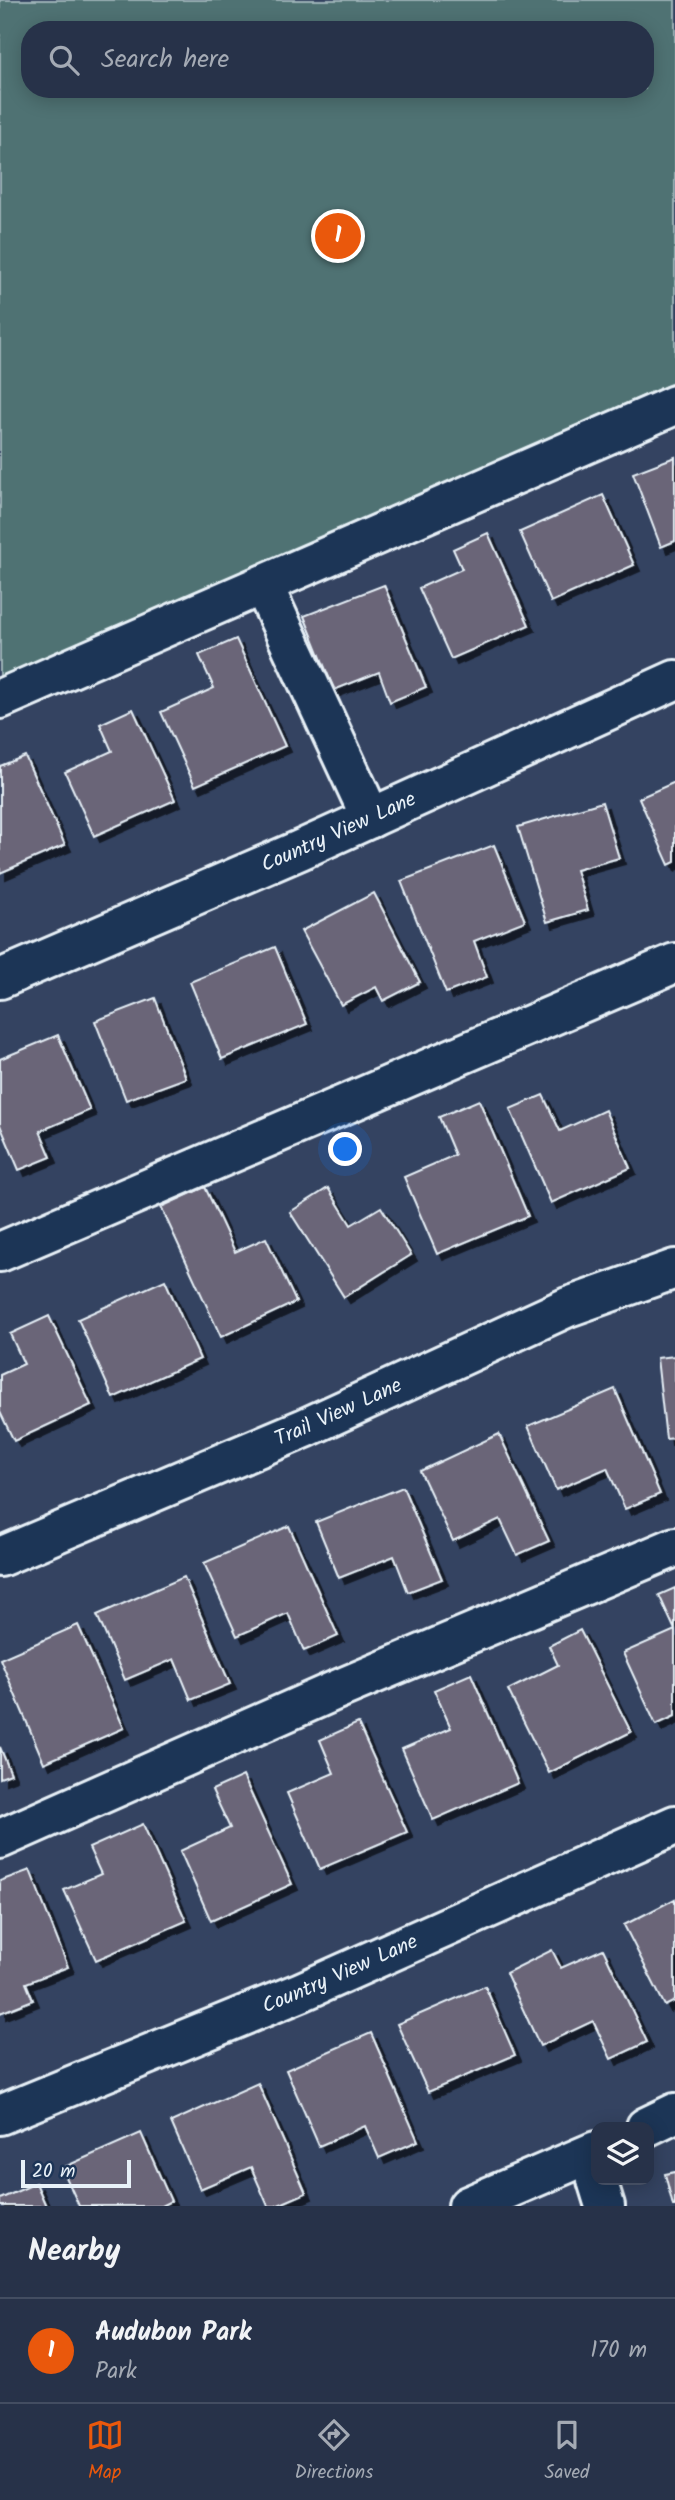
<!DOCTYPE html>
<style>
:root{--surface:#273249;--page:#333e53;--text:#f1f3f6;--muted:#a4aab4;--line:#434d61;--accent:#ea580c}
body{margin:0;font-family:Kalam,sans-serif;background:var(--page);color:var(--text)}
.controls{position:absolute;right:21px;bottom:21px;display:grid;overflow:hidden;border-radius:14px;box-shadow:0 4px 18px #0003}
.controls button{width:63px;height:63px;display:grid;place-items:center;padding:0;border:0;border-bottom:2px solid var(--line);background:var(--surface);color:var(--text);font:35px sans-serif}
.scale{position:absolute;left:21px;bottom:18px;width:110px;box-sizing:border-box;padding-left:7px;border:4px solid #e8f1f8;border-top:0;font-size:19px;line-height:24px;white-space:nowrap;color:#e8f1f8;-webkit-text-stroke:5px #1d3557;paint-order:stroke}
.you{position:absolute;left:346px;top:1150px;width:24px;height:24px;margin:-18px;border:5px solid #fff;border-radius:50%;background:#1a73e8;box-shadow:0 0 0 10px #1a73e833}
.badge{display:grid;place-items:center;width:46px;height:46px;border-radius:50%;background:var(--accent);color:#fff;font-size:23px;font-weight:700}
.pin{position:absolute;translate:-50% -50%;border:4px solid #fff;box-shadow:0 2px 7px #0006}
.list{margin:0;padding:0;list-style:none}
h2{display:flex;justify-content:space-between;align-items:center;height:91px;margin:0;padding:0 28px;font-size:30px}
h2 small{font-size:23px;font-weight:400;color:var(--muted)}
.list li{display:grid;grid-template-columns:46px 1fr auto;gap:21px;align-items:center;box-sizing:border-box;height:105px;padding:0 28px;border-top:2px solid var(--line)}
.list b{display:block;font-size:26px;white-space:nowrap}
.list p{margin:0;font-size:23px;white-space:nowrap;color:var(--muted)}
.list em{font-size:23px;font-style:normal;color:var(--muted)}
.icon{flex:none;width:38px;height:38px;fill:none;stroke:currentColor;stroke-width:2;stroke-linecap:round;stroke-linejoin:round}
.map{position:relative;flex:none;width:675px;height:2206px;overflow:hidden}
.search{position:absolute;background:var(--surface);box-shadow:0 4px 18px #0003;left:21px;right:21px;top:21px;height:77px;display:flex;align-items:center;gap:18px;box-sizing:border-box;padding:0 24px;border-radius:28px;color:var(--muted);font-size:26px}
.sheet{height:196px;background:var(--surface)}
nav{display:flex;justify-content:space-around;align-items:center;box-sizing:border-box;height:98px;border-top:2px solid var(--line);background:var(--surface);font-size:19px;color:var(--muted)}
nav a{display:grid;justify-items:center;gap:4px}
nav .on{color:var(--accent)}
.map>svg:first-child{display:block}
.green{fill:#4f7273;stroke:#9cb2b6;stroke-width:2;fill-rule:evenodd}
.building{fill:#6a6578;stroke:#e8f1f8;stroke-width:2;filter:url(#shadow)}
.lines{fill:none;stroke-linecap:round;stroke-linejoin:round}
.minor-casing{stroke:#e8f1f8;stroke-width:44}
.minor{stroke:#1d3557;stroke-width:38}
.labels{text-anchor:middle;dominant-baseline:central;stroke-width:6;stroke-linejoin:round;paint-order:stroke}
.street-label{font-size:21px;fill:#e8f1f8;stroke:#1d3557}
</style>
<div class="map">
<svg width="675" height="2206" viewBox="0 0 675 2206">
<defs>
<filter id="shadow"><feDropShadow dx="6" dy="6" stdDeviation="0" flood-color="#0009"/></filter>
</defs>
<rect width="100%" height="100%" fill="#344361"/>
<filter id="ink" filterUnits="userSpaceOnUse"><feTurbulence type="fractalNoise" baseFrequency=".0143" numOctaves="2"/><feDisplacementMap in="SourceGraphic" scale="14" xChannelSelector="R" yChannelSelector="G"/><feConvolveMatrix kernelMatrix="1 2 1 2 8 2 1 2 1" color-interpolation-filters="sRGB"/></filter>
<g filter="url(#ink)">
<!-- green -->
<path class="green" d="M0 0H675V382L0 680ZM30 30H645V89H30Z"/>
<!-- building -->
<g class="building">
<polygon points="675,457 675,541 661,547 633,473"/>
<polygon points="603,495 634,565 551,602 520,532"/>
<polygon points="488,533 529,625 451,659 419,588 462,569 453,549"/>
<polygon points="384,585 426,687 390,702 379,672 334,690 304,616"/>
<polygon points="236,639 285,746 195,786 161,712 214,688 199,655"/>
<polygon points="133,709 175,800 94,836 65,772 112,751 100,724"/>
<polygon points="25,756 65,845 0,873 0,766"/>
<polygon points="675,782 675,862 669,865 639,798"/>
<polygon points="602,802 619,858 576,870 588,910 547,922 518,827"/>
<polygon points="494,845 525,921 474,941 487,977 446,993 401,881"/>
<polygon points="374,893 420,982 383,1001 376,987 341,1005 301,931"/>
<polygon points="275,947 307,1024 222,1059 190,982"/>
<polygon points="155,998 186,1078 126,1100 95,1021"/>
<polygon points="58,1035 90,1110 40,1131 51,1157 19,1170 0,1125 0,1059"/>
<polygon points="543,1095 560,1131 605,1110 630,1168 551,1203 510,1109"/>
<polygon points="479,1100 528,1216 437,1254 404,1177 455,1155 439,1117"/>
<polygon points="205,1187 235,1252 266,1238 296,1302 221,1337 161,1207"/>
<polygon points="328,1188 351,1225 381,1207 411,1255 344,1297 290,1212"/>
<polygon points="165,1280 200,1359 113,1398 78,1319"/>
<polygon points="49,1316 91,1405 14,1441 0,1412 0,1375 24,1364 10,1334"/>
<polygon points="675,1356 675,1438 666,1439 657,1358"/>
<polygon points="615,1389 660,1494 625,1509 607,1468 556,1490 528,1426"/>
<polygon points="499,1434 549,1541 517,1555 500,1519 453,1541 420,1471"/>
<polygon points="403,1487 442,1579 408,1592 394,1556 339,1578 316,1522"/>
<polygon points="289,1526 338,1636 304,1651 288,1613 237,1636 204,1563"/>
<polygon points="184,1577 230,1684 191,1700 174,1659 125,1680 97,1615"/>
<polygon points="675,1588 675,1630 659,1595"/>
<polygon points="78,1625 124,1728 44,1763 0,1659"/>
<polygon points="580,1630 631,1732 549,1773 508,1690 558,1665 549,1646"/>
<polygon points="675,1630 675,1716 656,1725 623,1653"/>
<polygon points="471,1674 518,1783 433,1820 402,1749 451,1728 434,1690"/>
<polygon points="358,1723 407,1832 320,1869 287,1793 334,1773 320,1740"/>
<polygon points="0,1747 11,1774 0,1778"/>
<polygon points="243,1776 292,1884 211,1921 180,1851 230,1828 212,1790"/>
<polygon points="143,1824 186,1921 96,1960 64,1890 101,1874 89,1848"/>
<polygon points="30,1870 68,1967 26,1983 33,2000 0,2013 0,1881"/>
<polygon points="675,1899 675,2001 665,2006 624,1925"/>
<polygon points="603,1949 647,2042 611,2059 593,2021 540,2046 506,1973 552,1950 561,1968"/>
<polygon points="485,1986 515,2055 428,2092 397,2024"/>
<polygon points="371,2033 418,2141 379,2158 365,2126 319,2146 286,2070"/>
<polygon points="258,2083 306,2193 276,2206 268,2206 251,2167 200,2189 171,2122"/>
<polygon points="141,2133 171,2201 161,2206 79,2206 62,2168"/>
<polygon points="675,2172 675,2206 673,2206 665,2174"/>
<polygon points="36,2183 46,2206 0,2206 0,2199"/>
</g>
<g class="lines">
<!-- minor casing -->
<g class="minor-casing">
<g id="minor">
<polyline points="263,585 371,818"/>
<polyline points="0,699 675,405"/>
<path id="s1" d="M0 979 300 850 675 680"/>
<polyline points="0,1252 675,963"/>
<path id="s2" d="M0 1557 305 1428 568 1307 675 1269"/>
<polyline points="0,1839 334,1691 675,1547"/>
<path id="s3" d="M0 2115 301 1992 675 1825"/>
<polyline points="646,2127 675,2113"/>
<polyline points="597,2180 605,2206"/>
<polyline points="468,2206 596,2151"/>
</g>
</g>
<!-- minor -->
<use href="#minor" class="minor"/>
</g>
</g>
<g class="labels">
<!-- street labels -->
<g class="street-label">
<text stroke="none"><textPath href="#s1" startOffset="369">Country View Lane</textPath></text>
<text stroke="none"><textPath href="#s2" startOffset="368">Trail View Lane</textPath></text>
<text stroke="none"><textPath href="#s3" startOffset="368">Country View Lane</textPath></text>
</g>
</g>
</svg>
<div class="controls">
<button><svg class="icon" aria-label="layers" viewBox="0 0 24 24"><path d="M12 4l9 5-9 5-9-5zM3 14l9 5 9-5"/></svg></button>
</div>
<div class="scale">20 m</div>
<div class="you"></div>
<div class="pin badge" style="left:338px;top:236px">1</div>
<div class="search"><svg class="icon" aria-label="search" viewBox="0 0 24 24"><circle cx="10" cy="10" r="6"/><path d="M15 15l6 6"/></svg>Search here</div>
</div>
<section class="sheet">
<h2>Nearby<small></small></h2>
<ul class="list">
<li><span class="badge">1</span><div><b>Audubon Park</b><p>Park</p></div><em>170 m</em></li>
</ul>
</section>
<nav>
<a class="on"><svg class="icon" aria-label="map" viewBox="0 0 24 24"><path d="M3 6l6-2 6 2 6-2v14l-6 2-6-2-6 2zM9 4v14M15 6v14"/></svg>Map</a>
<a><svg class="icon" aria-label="directions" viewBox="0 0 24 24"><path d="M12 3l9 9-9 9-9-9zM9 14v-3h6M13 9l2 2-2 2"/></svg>Directions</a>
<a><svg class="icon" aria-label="saved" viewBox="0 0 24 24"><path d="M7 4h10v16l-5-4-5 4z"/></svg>Saved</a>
</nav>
